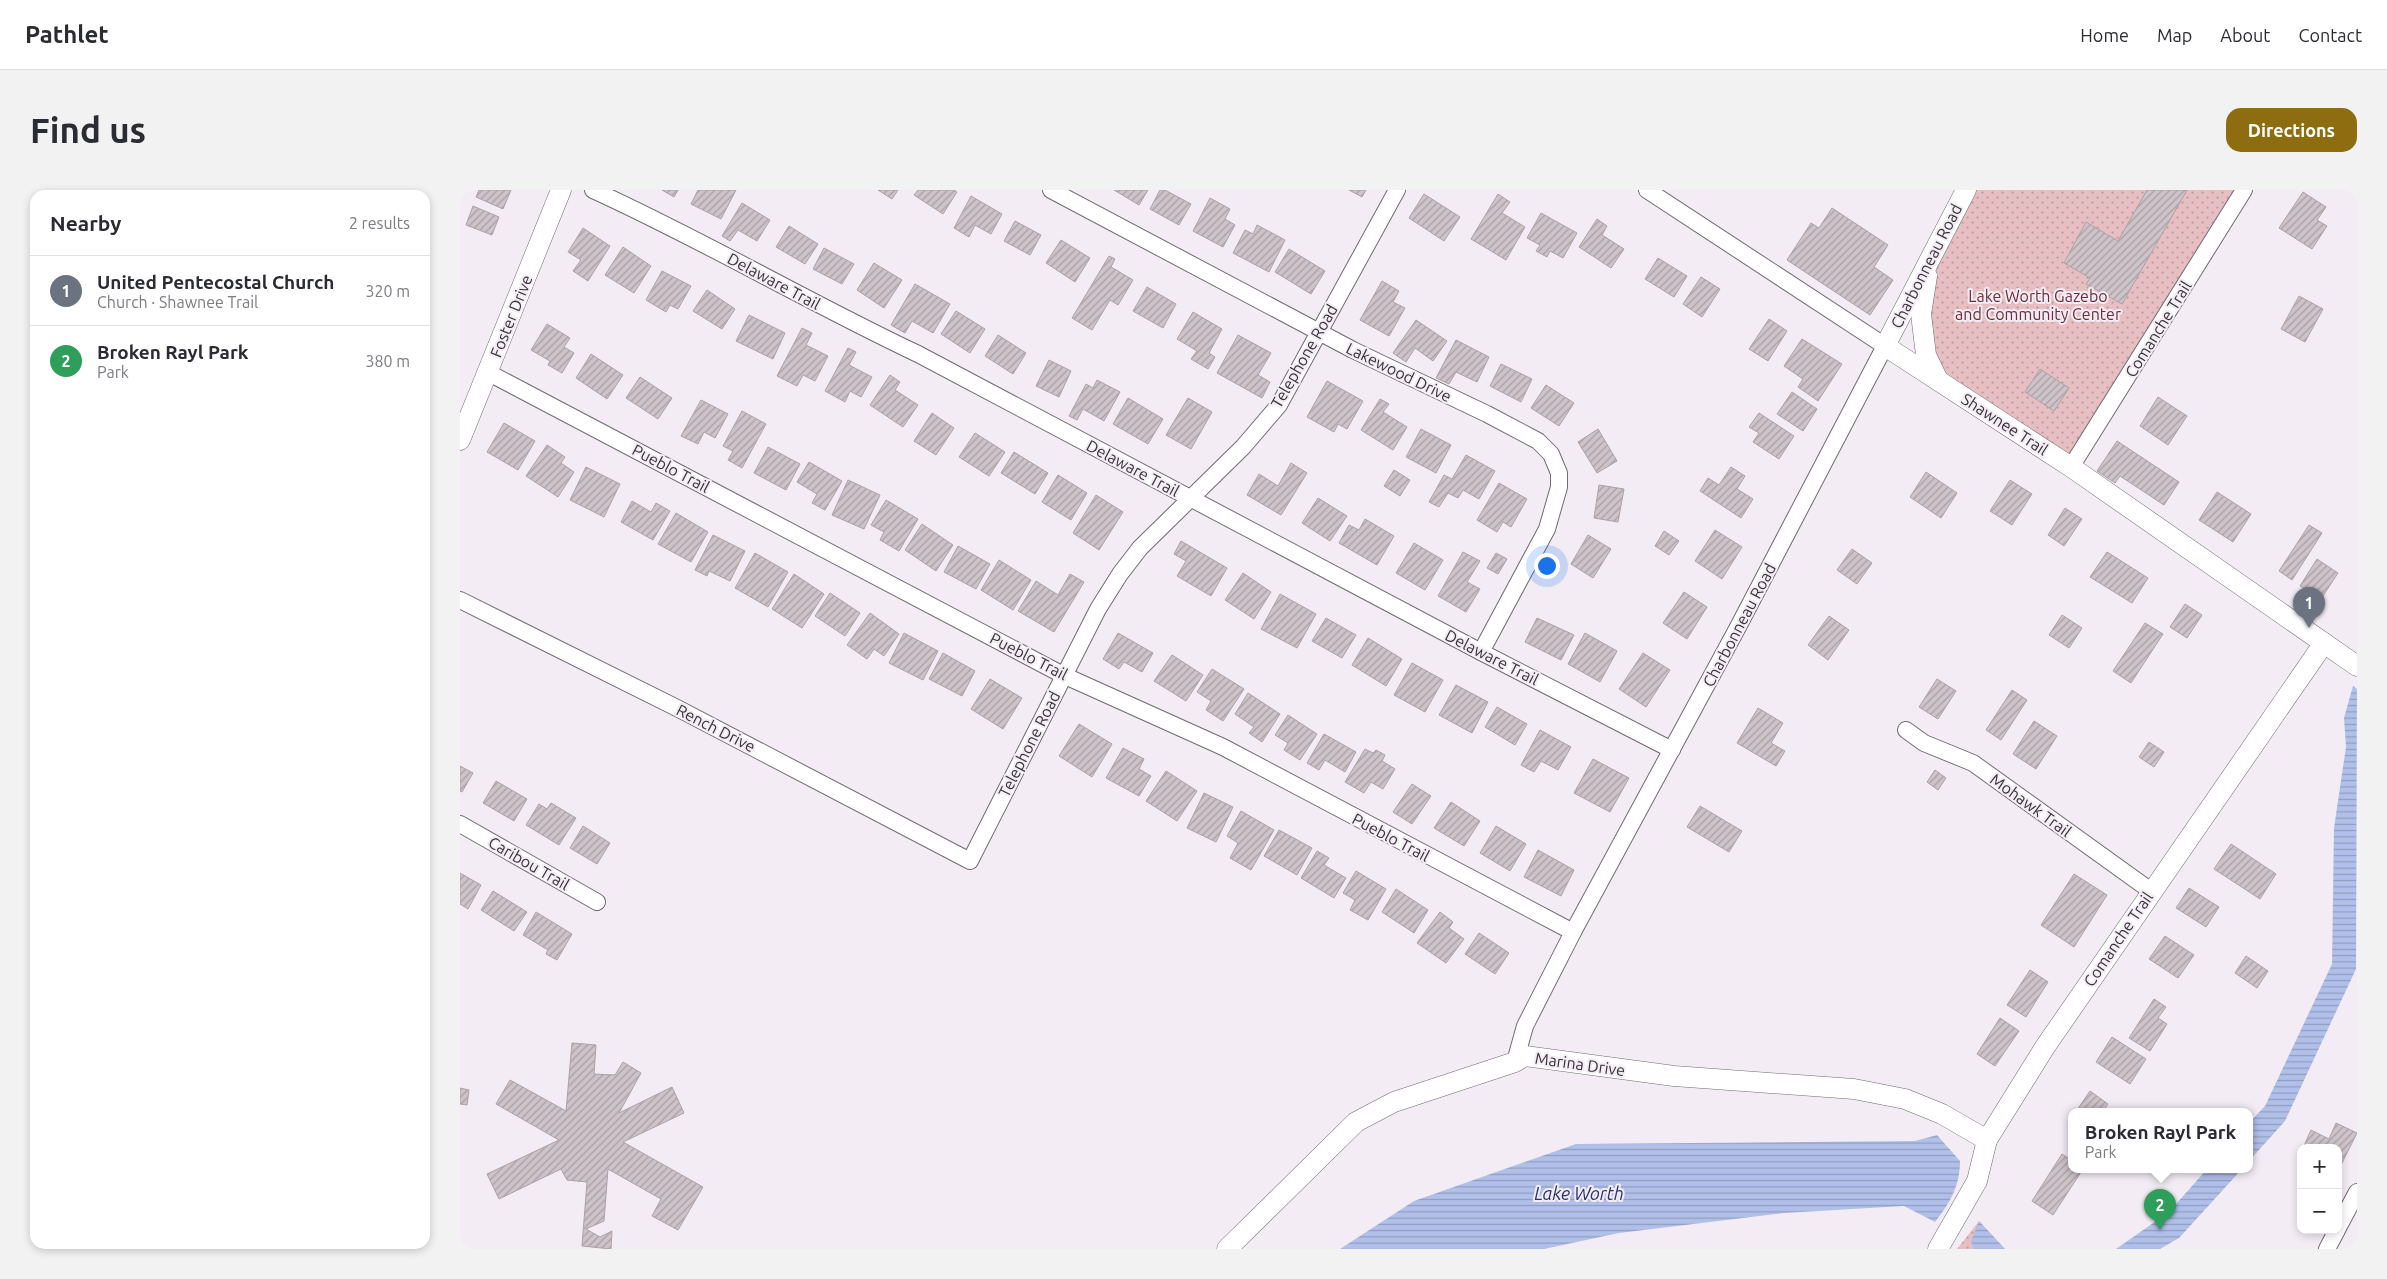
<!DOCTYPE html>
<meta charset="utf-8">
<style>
:root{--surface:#fff;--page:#f2f2f3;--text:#2b2b33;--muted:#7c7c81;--line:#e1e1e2;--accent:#8d6d0f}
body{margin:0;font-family:Ubuntu,sans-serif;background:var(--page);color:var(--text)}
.controls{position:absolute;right:15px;bottom:15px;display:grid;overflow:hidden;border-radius:10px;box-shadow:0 2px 8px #0003}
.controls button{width:45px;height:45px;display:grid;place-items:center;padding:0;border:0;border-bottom:1px solid var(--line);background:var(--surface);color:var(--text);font:25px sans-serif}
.you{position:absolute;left:1086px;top:375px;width:18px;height:18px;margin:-12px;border:4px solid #fff;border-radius:50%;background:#1a73e8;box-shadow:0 0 0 8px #1a73e833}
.badge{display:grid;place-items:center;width:32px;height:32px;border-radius:50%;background:var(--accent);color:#fff;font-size:16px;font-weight:700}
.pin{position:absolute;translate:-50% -41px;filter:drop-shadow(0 1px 2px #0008)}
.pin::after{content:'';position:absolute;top:26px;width:18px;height:15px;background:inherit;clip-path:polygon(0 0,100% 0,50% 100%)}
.popup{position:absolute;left:1608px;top:918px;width:185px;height:65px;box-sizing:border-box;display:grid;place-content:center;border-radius:10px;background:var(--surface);filter:drop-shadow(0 1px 4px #0005);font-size:16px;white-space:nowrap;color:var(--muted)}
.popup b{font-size:19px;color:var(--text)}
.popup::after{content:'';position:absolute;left:50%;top:100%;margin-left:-10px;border:10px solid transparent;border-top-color:var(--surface)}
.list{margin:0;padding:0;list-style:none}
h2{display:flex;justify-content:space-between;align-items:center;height:65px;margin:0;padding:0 20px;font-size:21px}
h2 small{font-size:16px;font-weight:400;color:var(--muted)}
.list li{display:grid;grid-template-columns:32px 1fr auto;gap:15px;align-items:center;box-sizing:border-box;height:70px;padding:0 20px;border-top:1px solid var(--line)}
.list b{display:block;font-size:19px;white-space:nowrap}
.list p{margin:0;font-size:16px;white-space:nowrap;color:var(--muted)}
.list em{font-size:16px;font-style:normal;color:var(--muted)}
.map{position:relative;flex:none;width:1897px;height:1059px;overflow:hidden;border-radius:15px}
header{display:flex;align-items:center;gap:30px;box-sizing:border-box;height:70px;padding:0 25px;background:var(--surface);border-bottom:1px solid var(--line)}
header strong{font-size:24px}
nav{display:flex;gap:28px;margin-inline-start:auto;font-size:18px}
.intro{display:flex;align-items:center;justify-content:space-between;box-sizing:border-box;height:120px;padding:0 30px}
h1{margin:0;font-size:35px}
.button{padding:12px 22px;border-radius:15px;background:var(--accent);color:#fff;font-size:18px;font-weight:700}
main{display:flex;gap:30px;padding:0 30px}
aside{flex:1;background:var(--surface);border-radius:15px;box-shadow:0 2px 8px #0003}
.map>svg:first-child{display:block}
.park{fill:url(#park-dots)}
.water{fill:url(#water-rules)}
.building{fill:url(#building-hatch);stroke:#aba1a6}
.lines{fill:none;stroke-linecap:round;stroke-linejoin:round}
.minor-casing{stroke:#716a72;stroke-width:18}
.tertiary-casing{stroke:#716a72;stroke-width:21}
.minor{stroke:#fff;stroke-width:16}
.tertiary{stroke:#fff;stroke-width:20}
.labels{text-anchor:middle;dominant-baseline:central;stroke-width:4;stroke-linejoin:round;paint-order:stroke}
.street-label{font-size:16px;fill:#383539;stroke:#f3ecf5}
.park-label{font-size:16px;fill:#6d2d38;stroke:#f3ecf5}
.water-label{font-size:18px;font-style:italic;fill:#283569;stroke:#f3ecf5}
</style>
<header>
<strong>Pathlet</strong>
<nav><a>Home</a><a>Map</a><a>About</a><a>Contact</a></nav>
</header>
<div class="intro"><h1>Find us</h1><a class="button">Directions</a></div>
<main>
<aside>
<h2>Nearby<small>2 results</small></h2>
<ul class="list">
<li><span class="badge" style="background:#6b7280">1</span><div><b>United Pentecostal Church</b><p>Church · Shawnee Trail</p></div><em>320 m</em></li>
<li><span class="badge" style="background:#2e9e5b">2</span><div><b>Broken Rayl Park</b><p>Park</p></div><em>380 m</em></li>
</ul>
</aside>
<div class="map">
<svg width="1897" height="1059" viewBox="0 0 1897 1059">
<defs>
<pattern id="park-dots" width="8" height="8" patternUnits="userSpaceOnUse" patternTransform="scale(1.25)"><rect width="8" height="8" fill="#e7bfc3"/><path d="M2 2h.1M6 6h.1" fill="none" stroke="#bc9c9f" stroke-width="1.8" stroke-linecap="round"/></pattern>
<pattern id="water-rules" width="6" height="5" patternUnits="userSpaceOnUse" patternTransform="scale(1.25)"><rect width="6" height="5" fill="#b1c0ea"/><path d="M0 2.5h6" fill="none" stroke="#919dbf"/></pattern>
<pattern id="building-hatch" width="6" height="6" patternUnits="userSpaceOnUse" patternTransform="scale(1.25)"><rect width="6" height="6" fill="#cec3c8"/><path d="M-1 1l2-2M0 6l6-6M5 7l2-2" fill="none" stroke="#a89fa3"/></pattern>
</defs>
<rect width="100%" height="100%" fill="#f3ecf5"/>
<!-- park -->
<g class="park">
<polygon points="1506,0 1785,0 1611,277 1478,190 1466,97"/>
<polygon points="1519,1031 1545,1059 1497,1059"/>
</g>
<!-- water -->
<g class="water">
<polygon points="1893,496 1897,499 1896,779 1825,931 1789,971 1789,933 1805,916 1872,774 1874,638 1886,557 1884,528"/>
<path d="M1477 945 1500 971C1500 996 1490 1013 1475 1032L1444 1016 1324 1023 1159 1043 1084 1059H880L954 1011 1116 954 1455 951Z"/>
<polygon points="1747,979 1782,979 1719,1048 1700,1059 1656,1059 1709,1022"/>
<polygon points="1519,1031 1545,1059 1514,1059 1511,1051"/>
</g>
<!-- building -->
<g class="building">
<polygon points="19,0 51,0 43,19 16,7"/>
<polygon points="202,0 218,0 214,7"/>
<polygon points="238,0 276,0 261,29 231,14"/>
<polygon points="418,0 438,0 432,9"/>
<polygon points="458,0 494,0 497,2 483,24 454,5"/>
<polygon points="654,0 688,0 679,15"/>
<polygon points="700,0 705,0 731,14 719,35 690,19"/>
<polygon points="889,0 906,0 902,7"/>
<polygon points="1687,0 1727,0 1662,114 1626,94 1630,88 1604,73 1626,32 1658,51"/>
<polygon points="1843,2 1866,17 1857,30 1867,36 1852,59 1819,38"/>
<polygon points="964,4 1000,27 984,51 949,28"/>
<polygon points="1038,4 1050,12 1042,23 1065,37 1046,70 1011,49"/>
<polygon points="511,6 542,24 531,44 515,35 509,47 494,38"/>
<polygon points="750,8 770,19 765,29 775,35 763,57 733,41"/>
<polygon points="282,13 310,30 297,51 278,40 270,51 262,46"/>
<polygon points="13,16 39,27 32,45 6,35"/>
<polygon points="1372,18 1428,55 1414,77 1433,90 1410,125 1327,70 1351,33 1359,38"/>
<polygon points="1081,23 1117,43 1103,68 1090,61 1087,67 1076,61 1080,55 1067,48"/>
<polygon points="1137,29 1147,36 1142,45 1164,59 1151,78 1119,57"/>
<polygon points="555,31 581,45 570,65 544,51"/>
<polygon points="797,35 825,50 809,82 773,63 785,40 793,44"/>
<polygon points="329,36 358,54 345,74 316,57"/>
<polygon points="123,38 150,56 128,91 113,81 121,70 108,62"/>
<polygon points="601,50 630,68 615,92 586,73"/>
<polygon points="163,57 191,76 174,103 145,85"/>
<polygon points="364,58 394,74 382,94 353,79"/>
<polygon points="829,59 865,81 851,104 815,82"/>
<polygon points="649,66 655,69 651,77 673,90 658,115 650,110 632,140 612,128"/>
<polygon points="1198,68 1227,86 1214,107 1185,89"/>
<polygon points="414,73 442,90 424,118 397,100"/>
<polygon points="202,81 231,96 218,119 210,115 206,122 186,110"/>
<polygon points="1241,87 1260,99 1242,127 1223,114"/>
<polygon points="922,91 939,101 933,112 945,118 929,146 900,130"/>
<polygon points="455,94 490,114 473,143 452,131 445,143 431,135"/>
<polygon points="687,97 716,114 703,138 673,121"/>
<polygon points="247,100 275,119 262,139 233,121"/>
<polygon points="1839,106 1863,119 1845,152 1821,139"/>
<polygon points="496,121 525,139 510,163 481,144"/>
<polygon points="733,122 762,139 749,163 755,167 748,179 731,169 737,161 717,149"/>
<polygon points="289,125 325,143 313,169 276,151"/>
<polygon points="1309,129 1327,141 1308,171 1289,159"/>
<polygon points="956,130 987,151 973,171 955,158 946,172 933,163"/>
<polygon points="87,134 110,148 104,157 114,163 102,183 88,175 90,171 71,160"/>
<polygon points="342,138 352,143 346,155 368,166 355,191 343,185 337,196 317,186"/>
<polygon points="538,145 566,163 553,184 525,166"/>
<polygon points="778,145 811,163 798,185 810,192 802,208 757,183"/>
<polygon points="1342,149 1382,174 1358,211 1338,197 1343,189 1324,176"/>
<polygon points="996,150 1029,167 1017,192 996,182 989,194 976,188"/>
<polygon points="388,158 396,162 389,175 412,187 401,207 390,201 385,212 365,201"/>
<polygon points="131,164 163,185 147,209 116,188"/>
<polygon points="589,170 611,181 599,207 576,196"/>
<polygon points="1041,174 1072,189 1061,212 1030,196"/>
<polygon points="1580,179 1609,198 1594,221 1565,202"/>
<polygon points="430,185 440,192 435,200 458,215 443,237 410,215"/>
<polygon points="180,187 212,208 198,229 166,208"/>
<polygon points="637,190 660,202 644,231 623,219 617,230 609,226 626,194 633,198"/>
<polygon points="867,191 903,211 887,239 878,234 874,242 847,227"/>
<polygon points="1086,195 1114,213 1099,236 1071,218"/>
<polygon points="1332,202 1357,219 1343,241 1317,224"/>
<polygon points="1698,207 1727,226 1708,255 1680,236"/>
<polygon points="668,208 703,229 688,254 653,234"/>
<polygon points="728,208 752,222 731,259 706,245"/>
<polygon points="920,209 929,214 923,222 947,237 933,260 901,240"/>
<polygon points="241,210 268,224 255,248 244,242 238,254 221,246"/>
<polygon points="282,221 306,234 282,278 268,270 273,261 263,256"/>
<polygon points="472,223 494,238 476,265 454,251"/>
<polygon points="1299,223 1334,246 1319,269 1293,252 1299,243 1289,237"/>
<polygon points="44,233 75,251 58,280 27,262"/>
<polygon points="961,239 991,255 976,283 946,267"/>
<polygon points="1138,239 1157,271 1137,283 1118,252"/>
<polygon points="515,243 545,262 529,286 499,267"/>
<polygon points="1657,251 1719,292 1704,315 1660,286 1655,293 1637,281"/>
<polygon points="87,255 105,267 101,273 114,282 98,307 66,286"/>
<polygon points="308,257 340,274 326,300 294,283"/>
<polygon points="554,262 588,283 575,304 541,283"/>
<polygon points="1006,265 1035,281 1019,309 1003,300 998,308 988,303 979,317 969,312 984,285 992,289"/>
<polygon points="349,272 382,291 365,320 352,313 357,304 337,292"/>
<polygon points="831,273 847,283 821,325 787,305 799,284 818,296"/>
<polygon points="126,277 160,294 144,327 110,310"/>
<polygon points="1271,277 1285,286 1277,299 1293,309 1281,328 1240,301 1248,288 1259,295"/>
<polygon points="934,280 950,290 940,306 924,296"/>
<polygon points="1466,282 1497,303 1481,328 1450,307"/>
<polygon points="598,285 627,303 611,330 582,312"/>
<polygon points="388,290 420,305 404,339 372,325"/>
<polygon points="1550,290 1572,304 1552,335 1530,321"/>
<polygon points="1039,293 1067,309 1051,337 1043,332 1037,342 1017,330"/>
<polygon points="1139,295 1164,299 1158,332 1134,328"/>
<polygon points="1757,302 1791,324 1773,352 1739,330"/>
<polygon points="636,305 663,322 639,360 613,343"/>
<polygon points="858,308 887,326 870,351 842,333"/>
<polygon points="426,310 458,329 439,361 420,350 424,342 411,335"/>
<polygon points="172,311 191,322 196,313 210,321 193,350 161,332"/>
<polygon points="1605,318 1622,329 1604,356 1588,345"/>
<polygon points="216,323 248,342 231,372 198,354"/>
<polygon points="905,329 934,346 917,375 879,353 889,335 899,340"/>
<polygon points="462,334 493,355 476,381 445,360"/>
<polygon points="1849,335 1862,343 1832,390 1819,381"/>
<polygon points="1255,340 1282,357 1262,389 1235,371"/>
<polygon points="1204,341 1219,351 1209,365 1195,356"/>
<polygon points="253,345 285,361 270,391 249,381 247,386 235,380"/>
<polygon points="1128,345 1151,359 1133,388 1111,374"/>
<polygon points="721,351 767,378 751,406 717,386 726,371 714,364"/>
<polygon points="954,353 983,370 965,400 936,383"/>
<polygon points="498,356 530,374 516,399 484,382"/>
<polygon points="1392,359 1412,373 1397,394 1377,380"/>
<polygon points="1003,362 1020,371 1007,392 1020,399 1006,422 978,406"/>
<polygon points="1647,362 1688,388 1672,413 1630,387"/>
<polygon points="295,363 328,382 308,417 275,398"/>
<polygon points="1036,363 1047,369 1038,384 1027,378"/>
<polygon points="1857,369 1878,383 1861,409 1840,396"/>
<polygon points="539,370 571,390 553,420 521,400"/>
<polygon points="783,383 811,402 794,429 765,410"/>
<polygon points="334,384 364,404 342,438 312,419"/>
<polygon points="610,384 624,392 594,442 558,421 576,391 598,405"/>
<polygon points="1224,402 1247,417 1227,449 1203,433"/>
<polygon points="370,403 400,423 385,446 355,426"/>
<polygon points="820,404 856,424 837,458 801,439"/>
<polygon points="1725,414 1742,425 1727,448 1710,437"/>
<polygon points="410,423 439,444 424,466 414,459 407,469 387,455"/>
<polygon points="1602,425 1622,438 1609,458 1589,445"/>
<polygon points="1369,426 1389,440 1368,470 1348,455"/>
<polygon points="866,428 896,445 882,468 852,451"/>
<polygon points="1077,428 1114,445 1101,470 1065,452"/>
<polygon points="1685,433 1703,444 1671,493 1653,481"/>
<polygon points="444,443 478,461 463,490 429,473"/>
<polygon points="658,443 693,463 682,482 664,472 659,479 643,469"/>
<polygon points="1125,443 1157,461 1140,492 1108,474"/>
<polygon points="908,448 942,469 926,496 892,475"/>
<polygon points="483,463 515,481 502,506 469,489"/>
<polygon points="1183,463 1210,480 1186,517 1159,499"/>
<polygon points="712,465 743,485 726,511 694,491"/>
<polygon points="952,473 983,490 965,522 934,505"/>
<polygon points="752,479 784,499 763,531 746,520 751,511 737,502"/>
<polygon points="530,489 562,508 543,539 511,519"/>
<polygon points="1477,489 1496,501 1478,529 1459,517"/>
<polygon points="996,495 1028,512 1012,543 979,525"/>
<polygon points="1552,500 1567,510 1541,550 1526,540"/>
<polygon points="788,503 820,524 802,552 789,543 794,537 775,524"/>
<polygon points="1037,517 1067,534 1055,555 1025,537"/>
<polygon points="1298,518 1323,533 1311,553 1325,561 1316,576 1277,553"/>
<polygon points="828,525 857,544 840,570 824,560 828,553 815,545"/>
<polygon points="1574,531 1597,546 1576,579 1553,564"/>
<polygon points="619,534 652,554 632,587 599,566"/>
<polygon points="1080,540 1111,557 1098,580 1081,571 1074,582 1061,575"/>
<polygon points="864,544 896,562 885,582 865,570 859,580 847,573"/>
<polygon points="1689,552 1704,562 1694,577 1679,567"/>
<polygon points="663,558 684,569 679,579 691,586 679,606 646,588"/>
<polygon points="905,559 913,563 916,560 925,565 922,571 935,579 923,599 911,592 904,603 885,592"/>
<polygon points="1133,569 1169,588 1150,622 1114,603"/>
<polygon points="0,576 13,583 2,602 0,601"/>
<polygon points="1475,580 1486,588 1478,600 1467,592"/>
<polygon points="706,581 737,601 717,631 686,611"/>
<polygon points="36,591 67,609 54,631 23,613"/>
<polygon points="952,594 971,606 952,634 933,622"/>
<polygon points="744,603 773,617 756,652 727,638"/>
<polygon points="991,612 1020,631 1004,656 974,638"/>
<polygon points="91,613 116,628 99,655 66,635 79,614 87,619"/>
<polygon points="1240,616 1282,641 1269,662 1227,637"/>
<polygon points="781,621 814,640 791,680 770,668 778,653 767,646"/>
<polygon points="123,636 150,653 137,674 110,658"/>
<polygon points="1036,636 1066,654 1050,681 1020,663"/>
<polygon points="819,640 852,658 837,685 804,666"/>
<polygon points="1771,654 1816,684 1800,709 1754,679"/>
<polygon points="1078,660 1114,680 1101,706 1064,687"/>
<polygon points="857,661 869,668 864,675 886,688 874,708 841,688"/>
<polygon points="896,681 926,699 908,730 890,720 895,710 883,703"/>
<polygon points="0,683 21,695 8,719 0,714"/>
<polygon points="1614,684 1647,705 1614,757 1581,735"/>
<polygon points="1729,698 1759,717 1746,737 1716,718"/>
<polygon points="936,699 968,720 954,743 922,722"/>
<polygon points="33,701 67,722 54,741 21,720"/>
<polygon points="76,722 112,744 97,770 86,764 88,760 63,745"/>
<polygon points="980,722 993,732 989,738 1004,749 986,773 957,753"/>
<polygon points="1019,743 1049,763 1035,784 1005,764"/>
<polygon points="1705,746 1734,765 1718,788 1689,769"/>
<polygon points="1786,766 1808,781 1797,798 1775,783"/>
<polygon points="1570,780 1588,792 1566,827 1547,815"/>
<polygon points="1694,809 1706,817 1698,828 1707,834 1690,861 1669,848"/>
<polygon points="1540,828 1559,841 1535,876 1517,864"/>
<polygon points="1652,847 1686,869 1670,894 1636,872"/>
<polygon points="112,853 136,855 134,884 155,885 163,872 181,883 159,923 212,897 224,923 163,952 243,997 218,1040 192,1026 201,1009 148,979 144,1031 126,1039 140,1047 152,1041 151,1059 122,1056 127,992 107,990 101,979 39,1009 27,984 99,950 36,914 50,890 106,921"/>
<polygon points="0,898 9,900 7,915 0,914"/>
<polygon points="1630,901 1648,914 1643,921 1617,920"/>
<polygon points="1876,933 1897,943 1878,981 1878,958 1843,958 1851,940 1869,949"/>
<polygon points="1602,964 1611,970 1611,979 1623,979 1593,1025 1572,1011"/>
</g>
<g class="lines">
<!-- minor casing -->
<g class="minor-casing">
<g id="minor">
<path d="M133 0C243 50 348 112 458 164L1021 462 1212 560"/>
<polyline points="591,0 893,160 1027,224 1078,251 1091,264 1099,283 1099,297 1087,339 1021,462"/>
<polyline points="29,183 603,485 763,557 1113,742"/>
<polyline points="1611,277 1784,0"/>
<polyline points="0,410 217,518 510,671 638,419 660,384 680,358 783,257 819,215 937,0"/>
<polyline points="1446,540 1464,553 1513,573 1691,701"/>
<polyline points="0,634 137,712"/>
<polyline points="1055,872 1065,836 1113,742 1278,437 1425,156 1187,0"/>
<polyline points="1878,1038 1897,1002"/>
<polyline points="1867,1059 1877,1040"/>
</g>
</g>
<!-- tertiary casing -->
<g class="tertiary-casing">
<g id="tertiary">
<polyline points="1506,0 1425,156 1611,277 1897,476"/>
<polyline points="1467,86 1461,124 1466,165 1478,190"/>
<polyline points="0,250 101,0"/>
<polyline points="767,1059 896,932 934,912 1055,872 1065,866 1214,886 1394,899 1445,909 1482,924 1527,950"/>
<polyline points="1478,1059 1517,991 1527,950 1585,857 1864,453"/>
</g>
</g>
<!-- minor -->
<use href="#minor" class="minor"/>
<!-- tertiary -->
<use href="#tertiary" class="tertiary"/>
</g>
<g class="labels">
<!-- street labels -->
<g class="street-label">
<text transform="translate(1466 76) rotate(-63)">Charbonneau Road</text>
<text transform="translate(314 91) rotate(28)">Delaware Trail</text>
<text transform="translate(51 126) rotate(-68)">Foster Drive</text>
<text transform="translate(1698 139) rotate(-58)">Comanche Trail</text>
<text transform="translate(844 166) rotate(-60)">Telephone Road</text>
<text transform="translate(939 182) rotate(26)">Lakewood Drive</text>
<text transform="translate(1545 234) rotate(33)">Shawnee Trail</text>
<text transform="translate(211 278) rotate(28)">Pueblo Trail</text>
<text transform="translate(673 278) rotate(28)">Delaware Trail</text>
<text transform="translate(1279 435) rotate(-62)">Charbonneau Road</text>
<text transform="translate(569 466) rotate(27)">Pueblo Trail</text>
<text transform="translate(1032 467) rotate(27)">Delaware Trail</text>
<text transform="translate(256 538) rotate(27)">Rench Drive</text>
<text transform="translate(569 554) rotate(-63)">Telephone Road</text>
<text transform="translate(1571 615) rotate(36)">Mohawk Trail</text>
<text transform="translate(931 647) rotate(28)">Pueblo Trail</text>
<text transform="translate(69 673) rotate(30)">Caribou Trail</text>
<text transform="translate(1658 749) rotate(-56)">Comanche Trail</text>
<text transform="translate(1120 874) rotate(8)">Marina Drive</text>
</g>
<!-- park labels -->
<g class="park-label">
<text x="1578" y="106">Lake Worth Gazebo<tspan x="1578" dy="18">and Community Center</tspan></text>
</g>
<!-- water labels -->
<g class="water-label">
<text x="1119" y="1003">Lake Worth</text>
</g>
</g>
</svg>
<div class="controls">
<button>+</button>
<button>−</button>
</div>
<div class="you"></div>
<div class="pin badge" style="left:1849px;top:438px;background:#6b7280">1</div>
<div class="pin badge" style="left:1700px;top:1040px;background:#2e9e5b">2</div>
<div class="popup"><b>Broken Rayl Park</b>Park</div>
</div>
</main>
